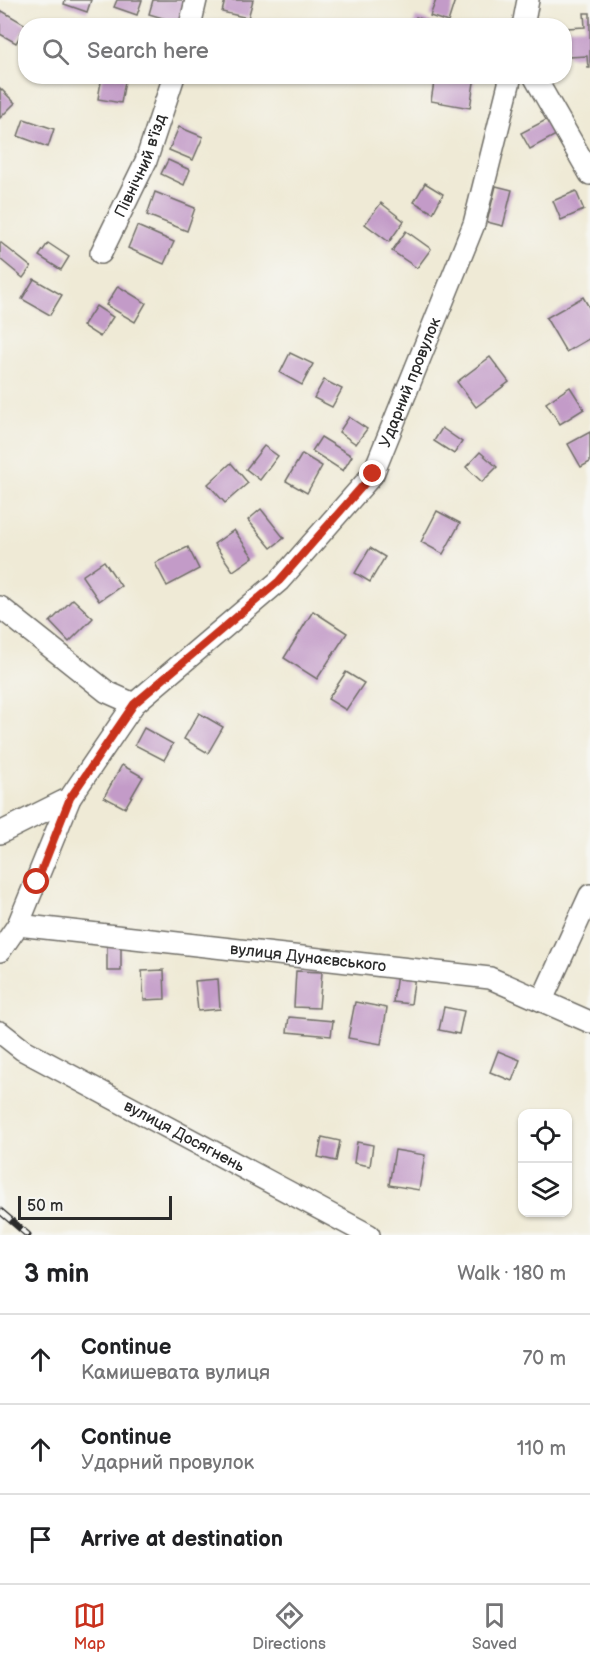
<!DOCTYPE html>
<meta charset="utf-8">
<style>
:root{--surface:#fff;--page:#f2f2f2;--text:#202124;--muted:#757577;--line:#e0e0e0;--accent:#c8321e}
body{margin:0;font-family:"Balsamiq Sans",sans-serif;background:var(--page);color:var(--text)}
.controls{position:absolute;right:18px;bottom:18px;display:grid;overflow:hidden;border-radius:12px;box-shadow:0 2px 4px #0004}
.controls button{width:54px;height:54px;display:grid;place-items:center;padding:0;border:0;border-bottom:2px solid var(--line);background:var(--surface);color:var(--text);font:30px sans-serif}
.scale{position:absolute;left:18px;bottom:15px;width:154px;box-sizing:border-box;padding-left:6px;border:3px solid #2b2b2b;border-top:0;font-size:16px;line-height:21px;white-space:nowrap;color:#2b2b2b;-webkit-text-stroke:4px #f6f6f2;paint-order:stroke}
.stop{position:absolute;width:18px;height:18px;margin:-14px;border:4px solid #c8321e;border-radius:50%;background:#fff}
.stop.end{background:#c8321e;border-color:#fff;box-shadow:0 2px 6px #0008}
.list{margin:0;padding:0;list-style:none}
h2{display:flex;justify-content:space-between;align-items:center;height:78px;margin:0;padding:0 24px;font-size:26px}
h2 small{font-size:20px;font-weight:400;color:var(--muted)}
.list li{display:grid;grid-template-columns:39px 1fr auto;gap:18px;align-items:center;box-sizing:border-box;height:90px;padding:0 24px;border-top:2px solid var(--line)}
.list b{display:block;font-size:22px;white-space:nowrap}
.list p{margin:0;font-size:20px;white-space:nowrap;color:var(--muted)}
.list em{font-size:20px;font-style:normal;color:var(--muted)}
.icon{flex:none;width:33px;height:33px;fill:none;stroke:currentColor;stroke-width:2;stroke-linecap:round;stroke-linejoin:round}
.map{position:relative;flex:none;width:590px;height:1235px;overflow:hidden}
.search{position:absolute;background:var(--surface);box-shadow:0 2px 4px #0004;left:18px;right:18px;top:18px;height:66px;display:flex;align-items:center;gap:15px;box-sizing:border-box;padding:0 21px;border-radius:24px;color:var(--muted);font-size:22px}
.sheet{height:348px;background:var(--surface)}
nav{display:flex;justify-content:space-around;align-items:center;box-sizing:border-box;height:84px;border-top:2px solid var(--line);background:var(--surface);font-size:16px;color:var(--muted)}
nav a{display:grid;justify-items:center;gap:3px}
nav .on{color:var(--accent)}
.map>svg:first-child{display:block}
.building{fill:#c39bc8}
.lines{fill:none;stroke-linecap:round;stroke-linejoin:round}
.minor-casing{stroke:#706e67;stroke-width:24}
.minor{stroke:#fff;stroke-width:21}
.rail-casing{stroke:#2b2b2b;stroke-width:7}
.rail{stroke:#f6f6f2;stroke-width:4.5;stroke-dasharray:14;stroke-linecap:butt}
.route{stroke:#c8321e;stroke-width:8}
.labels{text-anchor:middle;dominant-baseline:central;stroke-width:5;stroke-linejoin:round;paint-order:stroke}
.street-label{font-size:16px;fill:#2b2b2b;stroke:#f6f6f2}
</style>
<div class="map">
<svg width="590" height="1235" viewBox="0 0 590 1235">
<rect width="100%" height="100%" fill="#f6f6f2"/>
<filter id="ink" filterUnits="userSpaceOnUse"><feTurbulence type="fractalNoise" baseFrequency=".0167" numOctaves="2"/><feDisplacementMap in="SourceGraphic" scale="12" xChannelSelector="R" yChannelSelector="G"/><feConvolveMatrix kernelMatrix="1 2 1 2 8 2 1 2 1" color-interpolation-filters="sRGB"/></filter>
<filter id="wash" filterUnits="userSpaceOnUse"><feTurbulence type="fractalNoise" baseFrequency=".008" numOctaves="4" result="noise"/><feDisplacementMap in="SourceGraphic" scale="24" xChannelSelector="R" yChannelSelector="G"/><feGaussianBlur stdDeviation="1.35" result="paint"/><feColorMatrix in="noise" values="0 0 0 0 0 0 0 0 0 0 0 0 0 0 0 0 0 1.4 0 .05"/><feComposite in="paint" operator="in"/></filter>
<g filter="url(#wash)">
<rect width="100%" height="100%" fill="#efead6"/>
<g id="blocks">
<!-- building -->
<g class="building">
<polygon points="65,0 91,0 87,12 64,4"/>
<polygon points="117,0 142,0 137,15 114,7"/>
<polygon points="153,0 190,0 183,24 149,14"/>
<polygon points="225,0 253,0 248,18 222,12"/>
<polygon points="436,0 455,0 448,22 430,16"/>
<polygon points="2,11 26,25 16,43 0,34 0,15"/>
<polygon points="584,13 590,13 590,68 588,68 587,56 568,57 566,28 585,27"/>
<polygon points="416,17 438,25 438,26 413,26"/>
<polygon points="102,76 126,76 121,103 98,99"/>
<polygon points="435,76 475,76 470,108 431,101"/>
<polygon points="0,88 15,103 0,118"/>
<polygon points="24,119 54,129 48,147 18,136"/>
<polygon points="548,119 556,135 530,149 521,133"/>
<polygon points="179,127 203,137 193,160 169,150"/>
<polygon points="168,160 190,170 184,185 161,174"/>
<polygon points="425,183 443,194 433,213 414,202"/>
<polygon points="496,186 512,190 503,226 487,222"/>
<polygon points="576,191 584,210 561,220 553,201"/>
<polygon points="155,192 195,208 187,231 147,215"/>
<polygon points="381,203 404,221 389,242 365,224"/>
<polygon points="137,226 174,242 164,264 128,248"/>
<polygon points="406,231 431,249 417,268 392,251"/>
<polygon points="0,242 31,267 23,278 0,259"/>
<polygon points="48,243 69,257 61,270 39,256"/>
<polygon points="34,279 62,295 50,315 22,299"/>
<polygon points="118,286 146,303 135,322 106,305"/>
<polygon points="583,297 590,309 590,338 566,352 546,318"/>
<polygon points="96,306 113,317 100,337 83,326"/>
<polygon points="290,353 313,364 302,385 280,373"/>
<polygon points="490,357 509,382 476,407 457,382"/>
<polygon points="324,380 342,389 332,407 314,398"/>
<polygon points="570,387 584,409 560,424 546,403"/>
<polygon points="349,417 367,429 356,444 339,432"/>
<polygon points="442,428 462,442 454,454 434,441"/>
<polygon points="590,432 590,462 581,467 568,444"/>
<polygon points="321,437 352,456 343,471 312,451"/>
<polygon points="264,446 278,456 260,480 246,469"/>
<polygon points="480,452 497,467 482,482 466,467"/>
<polygon points="302,454 322,466 307,493 286,481"/>
<polygon points="231,463 248,483 225,503 208,484"/>
<polygon points="261,509 284,538 271,548 248,520"/>
<polygon points="437,511 460,523 443,554 421,542"/>
<polygon points="234,530 253,557 233,571 214,544"/>
<polygon points="188,547 199,569 167,586 155,563"/>
<polygon points="370,548 385,557 370,582 355,573"/>
<polygon points="104,561 121,586 99,601 82,576"/>
<polygon points="73,599 93,618 69,642 50,622"/>
<polygon points="313,611 347,633 317,679 284,658"/>
<polygon points="346,672 364,683 346,710 328,699"/>
<polygon points="199,713 223,727 208,753 184,739"/>
<polygon points="144,728 173,744 164,760 135,745"/>
<polygon points="122,765 143,777 125,808 104,797"/>
<rect x="107" y="945" width="14" height="26"/>
<polygon points="164,970 165,999 144,1000 142,971"/>
<polygon points="296,971 322,972 319,1008 294,1007"/>
<polygon points="397,974 415,976 411,1004 393,1002"/>
<polygon points="218,979 220,1009 198,1011 195,981"/>
<polygon points="355,1002 387,1008 381,1044 348,1038"/>
<polygon points="444,1007 464,1011 459,1034 439,1030"/>
<polygon points="289,1017 333,1021 331,1036 287,1032"/>
<polygon points="498,1051 520,1060 512,1081 490,1072"/>
<polygon points="322,1137 340,1141 336,1161 318,1157"/>
<polygon points="357,1142 373,1145 370,1166 354,1163"/>
<polygon points="395,1150 425,1155 419,1190 389,1185"/>
</g>
</g>
</g>
<g filter="url(#ink)">
<use href="#blocks" fill-opacity="0" stroke="#706e67" stroke-width="1.5"/>
<g class="lines">
<!-- minor casing -->
<g class="minor-casing">
<g id="minor">
<polyline points="190,26 196,0"/>
<polyline points="523,26 528,0"/>
<polyline points="534,76 590,174"/>
<path id="s1" d="M101 253 146 161 174 76"/>
<polyline points="0,607 107,692 134,704"/>
<polyline points="0,833 70,798"/>
<path id="s2" d="M18 925 490 978 590 1022"/>
<path id="s3" d="M0 951 18 925 70 798 134 704 279 581 373 474 474 224 511 76"/>
<polyline points="542,1000 590,895"/>
<path id="s4" d="M0 1032 23 1050 369 1235"/>
</g>
</g>
<!-- minor -->
<use href="#minor" class="minor"/>
<!-- rail casing -->
<g class="rail-casing">
<polyline id="rail" points="0,1211 28,1235"/>
</g>
<!-- rail -->
<use href="#rail" class="rail"/>
</g>
</g>
<g class="lines" filter="url(#ink)">
<!-- route -->
<polyline class="route" points="37,882 70,798 134,704 279,581 373,474"/>
</g>
<g class="labels">
<!-- street labels -->
<g class="street-label">
<text stroke="none"><textPath href="#s1" startOffset="96">Північний в'їзд</textPath></text>
<text stroke="none"><textPath href="#s3" startOffset="714">Ударний провулок</textPath></text>
<text stroke="none"><textPath href="#s2" startOffset="292">вулиця Дунаєвського</textPath></text>
<text stroke="none"><textPath href="#s4" startOffset="212">вулиця Досягнень</textPath></text>
</g>
</g>
</svg>
<div class="controls">
<button><svg class="icon" aria-label="locate" viewBox="0 0 24 24"><circle cx="12" cy="12" r="6"/><path d="M12 2v4M12 18v4M2 12h4M18 12h4"/></svg></button>
<button><svg class="icon" aria-label="layers" viewBox="0 0 24 24"><path d="M12 4l9 5-9 5-9-5zM3 14l9 5 9-5"/></svg></button>
</div>
<div class="scale">50 m</div>
<div class="stop" style="left:37px;top:882px"></div>
<div class="stop end" style="left:373px;top:474px"></div>
<div class="search"><svg class="icon" aria-label="search" viewBox="0 0 24 24"><circle cx="10" cy="10" r="6"/><path d="M15 15l6 6"/></svg>Search here</div>
</div>
<section class="sheet">
<h2>3 min<small>Walk · 180 m</small></h2>
<ul class="list">
<li><svg class="icon" aria-label="ahead" viewBox="0 0 24 24"><path d="M12 20V5M6 11l6-6 6 6"/></svg><div><b>Continue</b><p>Камишевата вулиця</p></div><em>70 m</em></li>
<li><svg class="icon" aria-label="ahead" viewBox="0 0 24 24"><path d="M12 20V5M6 11l6-6 6 6"/></svg><div><b>Continue</b><p>Ударний провулок</p></div><em>110 m</em></li>
<li><svg class="icon" aria-label="arrive" viewBox="0 0 24 24"><path d="M6 21V4h12l-3 4 3 4H6"/></svg><div><b>Arrive at destination</b></div></li>
</ul>
</section>
<nav>
<a class="on"><svg class="icon" aria-label="map" viewBox="0 0 24 24"><path d="M3 6l6-2 6 2 6-2v14l-6 2-6-2-6 2zM9 4v14M15 6v14"/></svg>Map</a>
<a><svg class="icon" aria-label="directions" viewBox="0 0 24 24"><path d="M12 3l9 9-9 9-9-9zM9 14v-3h6M13 9l2 2-2 2"/></svg>Directions</a>
<a><svg class="icon" aria-label="saved" viewBox="0 0 24 24"><path d="M7 4h10v16l-5-4-5 4z"/></svg>Saved</a>
</nav>
